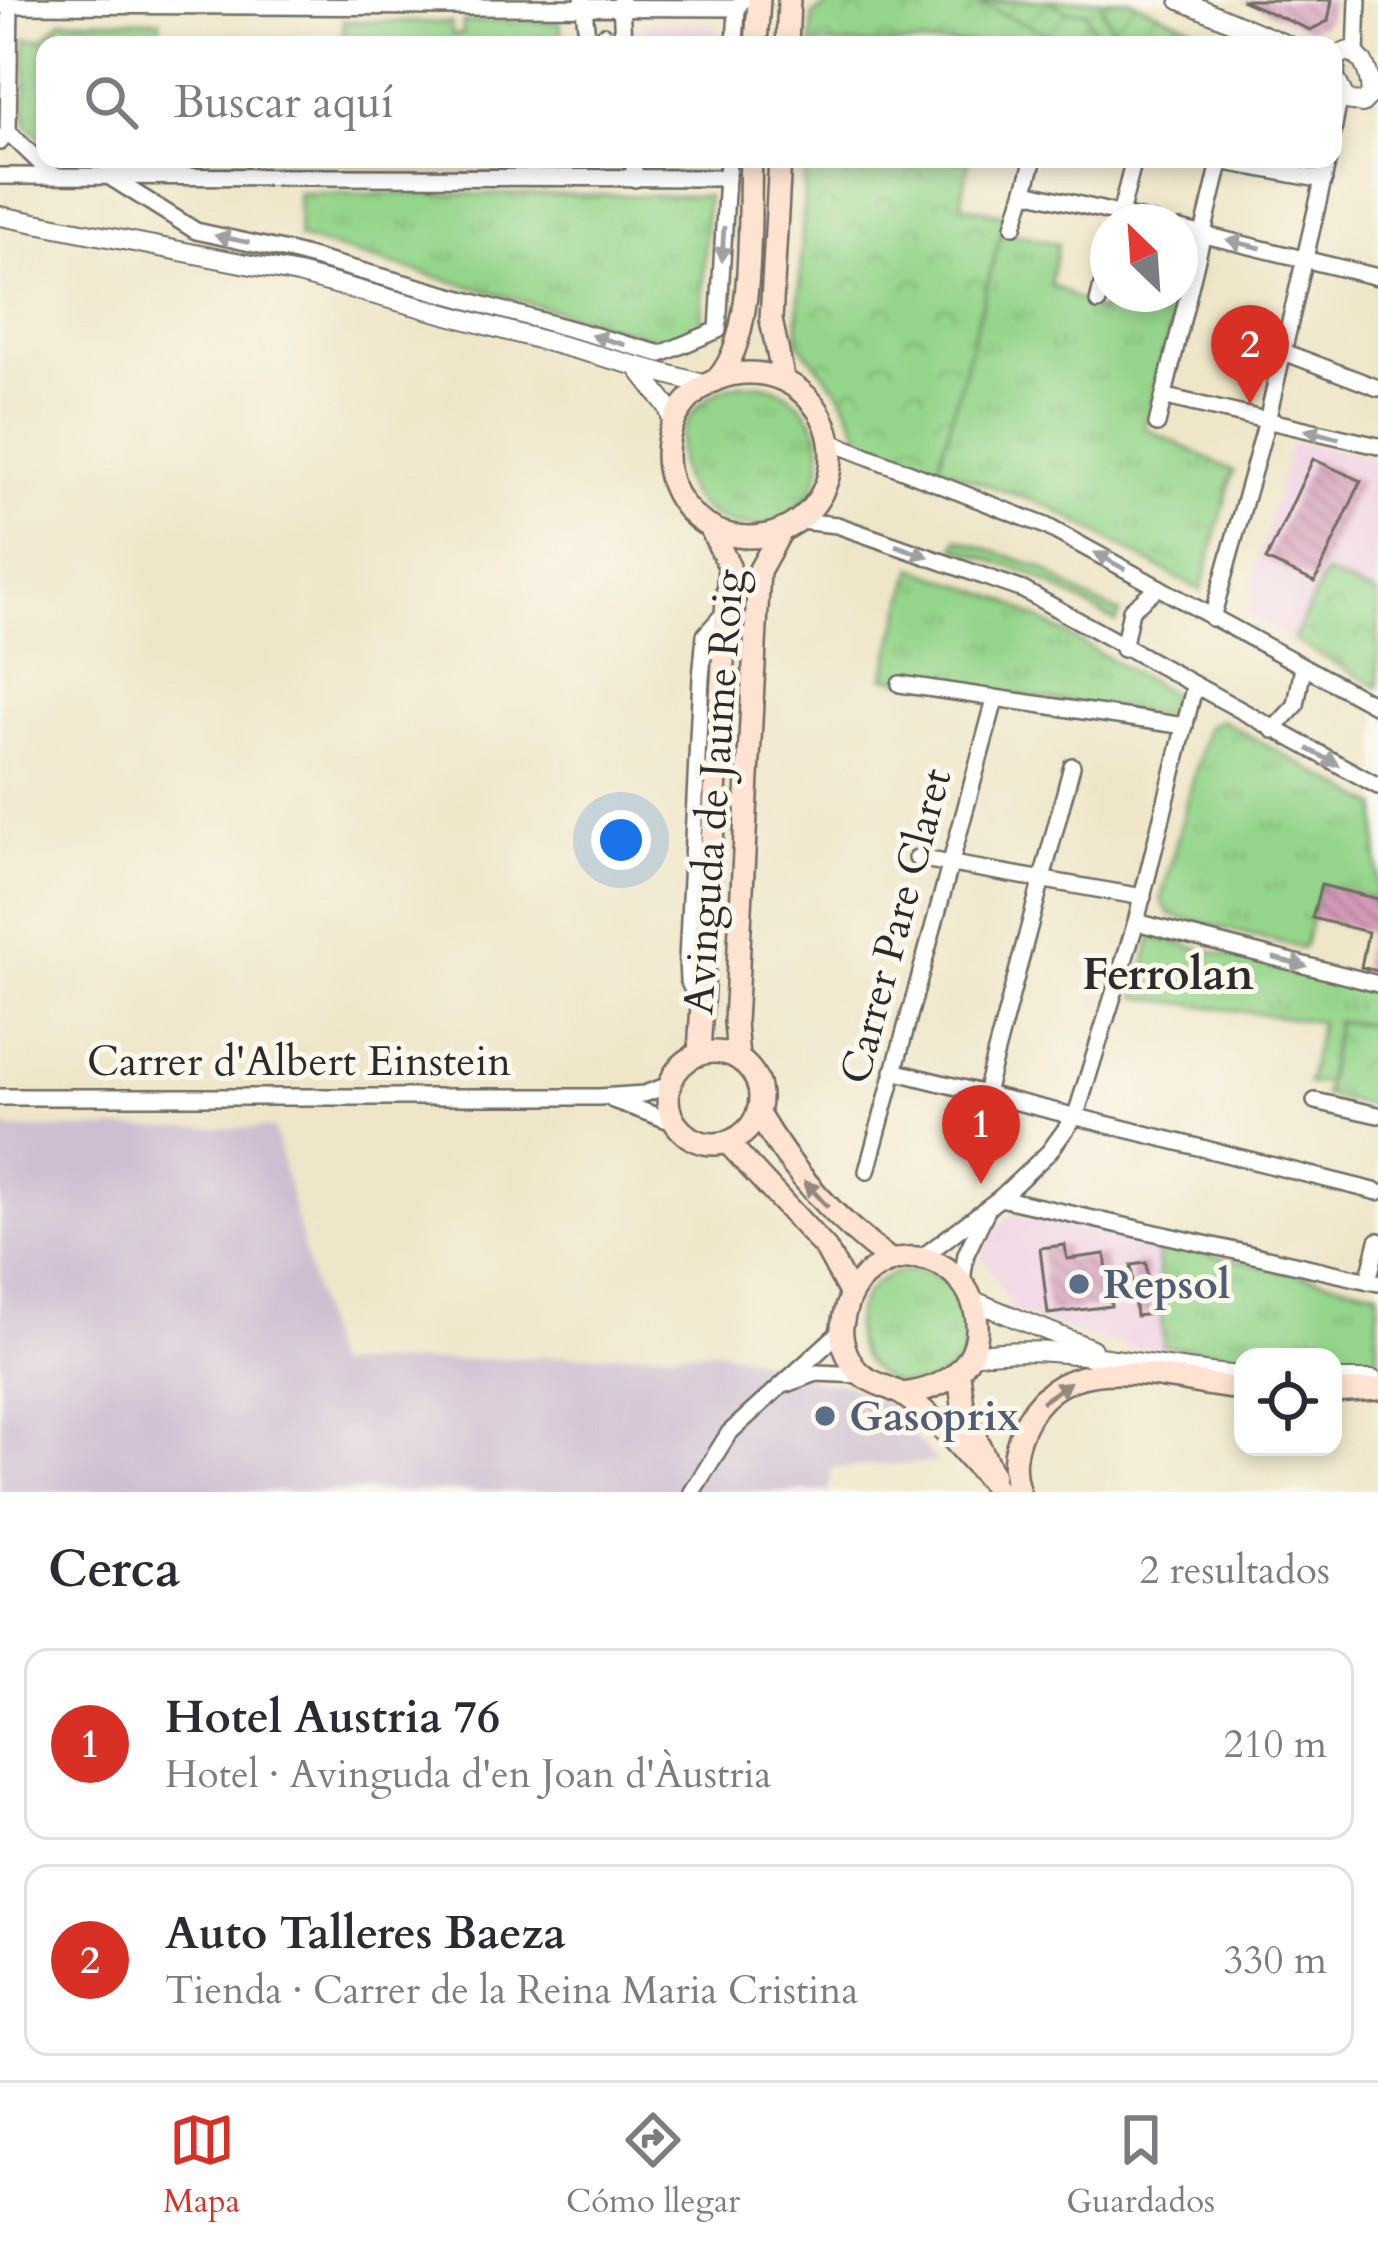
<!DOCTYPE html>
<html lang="es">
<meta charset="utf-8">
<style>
:root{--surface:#fff;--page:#f2f2f3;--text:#2b2b33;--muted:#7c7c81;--line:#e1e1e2;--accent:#d93025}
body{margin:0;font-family:Cardo,serif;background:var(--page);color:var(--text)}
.controls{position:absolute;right:36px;bottom:36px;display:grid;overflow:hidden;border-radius:24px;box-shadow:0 6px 18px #0003}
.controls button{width:108px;height:108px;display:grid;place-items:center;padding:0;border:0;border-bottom:3px solid var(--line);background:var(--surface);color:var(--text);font:60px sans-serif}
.compass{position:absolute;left:1090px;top:204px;width:108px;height:108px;border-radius:50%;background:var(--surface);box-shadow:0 6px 18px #0003;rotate:335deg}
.you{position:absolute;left:621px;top:840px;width:42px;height:42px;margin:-30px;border:9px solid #fff;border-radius:50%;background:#1a73e8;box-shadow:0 0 0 18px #1a73e833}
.badge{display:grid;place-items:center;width:78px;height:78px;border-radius:50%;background:var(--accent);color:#fff;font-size:39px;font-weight:700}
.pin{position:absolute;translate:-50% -99px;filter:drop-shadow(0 3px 6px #0008)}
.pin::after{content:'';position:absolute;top:63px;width:42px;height:36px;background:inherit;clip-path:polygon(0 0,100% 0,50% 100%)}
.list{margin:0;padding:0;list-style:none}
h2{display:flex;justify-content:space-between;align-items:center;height:156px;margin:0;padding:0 48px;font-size:51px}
h2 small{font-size:39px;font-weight:400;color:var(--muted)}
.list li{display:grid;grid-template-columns:78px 1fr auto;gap:36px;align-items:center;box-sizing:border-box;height:192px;margin:0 24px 24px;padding:0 24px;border:3px solid var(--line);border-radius:24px}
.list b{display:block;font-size:45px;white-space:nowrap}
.list p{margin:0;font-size:39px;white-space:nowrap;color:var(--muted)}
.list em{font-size:39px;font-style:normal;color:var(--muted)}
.icon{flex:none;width:66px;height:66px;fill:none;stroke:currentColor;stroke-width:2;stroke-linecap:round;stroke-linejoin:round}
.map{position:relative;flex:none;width:1378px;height:1492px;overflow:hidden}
.search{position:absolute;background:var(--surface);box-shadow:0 6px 18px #0003;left:36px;right:36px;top:36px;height:132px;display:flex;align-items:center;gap:30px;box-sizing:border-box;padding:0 42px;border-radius:24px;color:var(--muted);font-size:45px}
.sheet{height:588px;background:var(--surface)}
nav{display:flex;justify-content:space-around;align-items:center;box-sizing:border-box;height:168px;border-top:3px solid var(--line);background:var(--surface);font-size:33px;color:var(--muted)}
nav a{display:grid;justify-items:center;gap:6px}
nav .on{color:var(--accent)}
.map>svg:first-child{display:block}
.built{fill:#f0d0e5}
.industrial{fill:#cebed2}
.grass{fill:url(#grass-tufts);stroke:#60805b;stroke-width:3}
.park{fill:url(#park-crowns);stroke:#60805b;stroke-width:3}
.garden{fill:url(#garden-furrows);stroke:#60805b;stroke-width:3}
.building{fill:url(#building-back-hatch)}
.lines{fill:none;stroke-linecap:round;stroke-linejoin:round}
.pedestrian-casing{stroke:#706c62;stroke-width:16}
.minor-casing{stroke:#706c62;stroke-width:20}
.tertiary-casing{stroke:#706c62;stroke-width:22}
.secondary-casing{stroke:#706c62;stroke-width:26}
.pedestrian{stroke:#fff;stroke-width:12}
.minor{stroke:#fff;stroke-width:15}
.tertiary{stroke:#fff;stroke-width:18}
.secondary{stroke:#fee3d2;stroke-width:21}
.oneway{fill:#a0a0a0}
.oneway2{fill:#94877e}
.service-dot{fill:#5c6f8a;stroke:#fbf7ec;stroke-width:4.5}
.labels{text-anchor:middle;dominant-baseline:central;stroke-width:10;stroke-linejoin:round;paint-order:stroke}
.street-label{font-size:42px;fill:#2b2b2b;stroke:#fbf7ec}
.service-label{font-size:42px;font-weight:bold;fill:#4e5e75;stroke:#fbf7ec;text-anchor:start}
.neighbourhood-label{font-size:45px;font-weight:bold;fill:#2b2b2b;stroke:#fbf7ec}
</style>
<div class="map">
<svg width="1378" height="1492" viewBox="0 0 1378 1492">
<defs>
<pattern id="grass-tufts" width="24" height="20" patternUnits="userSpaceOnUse" patternTransform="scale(3)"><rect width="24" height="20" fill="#95d58b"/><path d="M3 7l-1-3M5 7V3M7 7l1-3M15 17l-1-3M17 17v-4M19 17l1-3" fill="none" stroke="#81b778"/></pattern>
<pattern id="park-crowns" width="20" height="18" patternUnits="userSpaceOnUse" patternTransform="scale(3)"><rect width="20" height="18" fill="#95d58b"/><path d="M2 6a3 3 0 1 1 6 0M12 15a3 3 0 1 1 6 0" fill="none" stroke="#81b778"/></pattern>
<pattern id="garden-furrows" width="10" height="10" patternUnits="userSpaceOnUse" patternTransform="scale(3)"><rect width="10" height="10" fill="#95d58b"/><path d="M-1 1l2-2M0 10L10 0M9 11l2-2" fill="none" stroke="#81b778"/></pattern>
<pattern id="building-back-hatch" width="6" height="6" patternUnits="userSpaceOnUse" patternTransform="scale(3)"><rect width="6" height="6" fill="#d49ab9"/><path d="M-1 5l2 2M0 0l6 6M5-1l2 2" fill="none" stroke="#ac7e97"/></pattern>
</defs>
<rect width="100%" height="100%" fill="#fbf7ec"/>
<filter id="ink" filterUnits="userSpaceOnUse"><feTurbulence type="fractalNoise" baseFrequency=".00833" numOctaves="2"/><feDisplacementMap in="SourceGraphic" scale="24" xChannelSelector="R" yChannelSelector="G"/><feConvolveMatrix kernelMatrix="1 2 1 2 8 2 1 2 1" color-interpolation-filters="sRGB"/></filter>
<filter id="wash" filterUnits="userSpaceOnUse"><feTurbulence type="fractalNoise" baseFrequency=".004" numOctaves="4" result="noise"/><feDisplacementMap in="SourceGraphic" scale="48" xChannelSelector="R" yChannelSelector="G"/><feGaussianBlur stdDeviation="2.7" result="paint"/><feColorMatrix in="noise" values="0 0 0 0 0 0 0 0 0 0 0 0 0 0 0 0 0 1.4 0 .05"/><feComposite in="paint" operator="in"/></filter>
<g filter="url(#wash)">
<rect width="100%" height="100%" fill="#efe6c9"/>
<!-- built -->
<g class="built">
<polygon points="646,22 717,25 716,45 649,45"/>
<polygon points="1291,441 1378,460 1378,687 1244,613"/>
<polygon points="1013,1214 1157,1244 1163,1352 1116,1345 1015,1312 982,1256 998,1225"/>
</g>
<!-- industrial -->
<polygon class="industrial" points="274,1128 332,1365 716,1350 778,1364 819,1382 843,1383 909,1414 915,1439 938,1462 832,1468 829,1492 0,1492 0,1129"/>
<!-- grass -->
<g class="grass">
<polygon points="62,20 160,20 160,45 45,45 45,142 26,124 26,38 43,39"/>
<polygon points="343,21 451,23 452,35 463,34 463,22 560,22 562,45 343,45"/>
<polygon points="298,193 707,196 702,324 660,340 299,238"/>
<polygon points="1002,230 1058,244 1050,284 1100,312 1108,289 1108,294 1144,294 1175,309 1144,427 1233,471 1201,591 1050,507 938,467"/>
<circle cx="750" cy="455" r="71"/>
<polygon points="958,539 1041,567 1084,597 1120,613 1116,622 1033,575 955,547"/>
<polygon points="913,568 1007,601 1173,695 1167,716 884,677"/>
<polygon points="1221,720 1378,807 1377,899 1321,885 1303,948 1170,915 1161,900 1207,727"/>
<polygon points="1152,937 1378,992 1378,1026 1337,1021 1326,1082 1308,1084 1320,1022 1137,997"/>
<polygon points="1157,1244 1378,1291 1378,1359 1264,1357 1163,1346"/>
<circle cx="912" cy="1328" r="57"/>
</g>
<!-- park -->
<g class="park">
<polygon points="838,0 1130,0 1227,42 811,45 813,15"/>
<polygon points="806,159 969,159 961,205 1006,215 938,467 864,442 842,395 797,341"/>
<polygon points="1325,574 1378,595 1378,687 1293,640"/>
<polygon points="1337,1021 1378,1026 1378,1106 1324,1096"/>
</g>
<!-- garden -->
<g class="garden">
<polygon points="1048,0 1068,12 1085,11 1101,45 1074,45 977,3"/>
<polygon points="1100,0 1130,0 1227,42 1151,45 1146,35 1119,44"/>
</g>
<g id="blocks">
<!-- building -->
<g class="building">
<polygon points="1241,0 1332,0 1328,21 1310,30"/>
<polygon points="1313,459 1361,481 1315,582 1266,560"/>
<polygon points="1321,885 1378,899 1378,971 1361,967 1368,932 1312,918"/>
<polygon points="1065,1245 1067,1259 1105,1254 1111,1306 1048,1314 1040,1248"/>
<polygon points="1146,1263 1152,1314 1136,1316 1131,1265"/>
</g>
</g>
</g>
<g filter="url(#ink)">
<use href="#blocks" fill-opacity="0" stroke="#706c62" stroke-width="3"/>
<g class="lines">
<!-- pedestrian casing -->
<g class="pedestrian-casing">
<polyline id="pedestrian" points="604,33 605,45"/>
</g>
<!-- minor casing -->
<g class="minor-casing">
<g id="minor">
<polyline points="583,0 588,45"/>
<polyline points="621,0 623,45"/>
<polyline points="0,5 737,8"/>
<polyline points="735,45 737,8 743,0"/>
<polyline points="1356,54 1358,0"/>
<polyline points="8,132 10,5"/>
<polyline points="1333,132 1340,94"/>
<polyline points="0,142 8,132 53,175"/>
<polyline points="633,159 635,179"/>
<polyline points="1220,161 1324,180"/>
<polyline points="105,174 196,231 292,252 661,354 718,330 728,159"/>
<polyline points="0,176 727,178"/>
<polyline points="1026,192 1152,222"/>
<polyline points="1119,219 1134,159"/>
<polyline points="1014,226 1034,159"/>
<polyline points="1180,229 1378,277"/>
<polyline points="1098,302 1108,262"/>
<polyline points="1284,352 1378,388"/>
<polyline points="1166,397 1378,446"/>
<polyline points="1157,424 1221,159"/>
<polyline points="831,442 1046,526 1378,707"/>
<polyline points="800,521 837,525 1023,590 1378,786"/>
<polyline points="1212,618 1267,421 1328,159"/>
<polyline points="1123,649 1131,610 1158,587"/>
<polyline points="900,684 1185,726"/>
<polyline points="1273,730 1296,705 1303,667"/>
<polyline points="917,858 1143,897"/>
<polyline points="1136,922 1378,984"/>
<polyline points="701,1008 688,980 687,960 701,678 705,635 727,610"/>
<polyline points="893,1071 1378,1192"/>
<polyline points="985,1093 1072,766"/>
<polyline points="0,1097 599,1097 644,1094 669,1085"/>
<polyline points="613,1100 673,1122"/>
<polyline points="1315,1101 1378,1115"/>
<polyline points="867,1171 995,700"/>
<polyline points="1000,1198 1378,1283"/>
<polyline points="921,1258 1000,1198 1049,1152 1076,1115 1136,922 1194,688"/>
<polyline points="962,1281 966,1254 987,1210"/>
<polyline points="1368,1281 1378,1241"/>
<polyline points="786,1384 817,1373 862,1375"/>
<polyline points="692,1492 729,1433 841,1331"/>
</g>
</g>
<!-- tertiary casing -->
<g class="tertiary-casing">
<g id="tertiary">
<polyline points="1180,0 1287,45"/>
<path d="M1349 51C1366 58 1370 76 1371 94L1362 103 1346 100 1335 78 1336 56Z"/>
<polyline points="0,216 298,274 707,385"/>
<polyline points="640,371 668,407 673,424"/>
<polyline points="974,1301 1092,1349"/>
<path d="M972 1355C1064 1341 1152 1370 1243 1376"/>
<polyline points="1333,1380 1373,1380"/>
</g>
</g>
<!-- secondary casing -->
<g class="secondary-casing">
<g id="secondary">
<polyline points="756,45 759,0"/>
<polyline points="787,45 789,0"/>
<polyline points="780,159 771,320 783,377"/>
<circle cx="749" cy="455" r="82"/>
<path d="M717 379C757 338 748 217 751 159"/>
<circle cx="714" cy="1098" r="46"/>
<polyline points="699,1053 729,566 710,527"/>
<polyline points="738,1058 735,1022 759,571 779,535"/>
<path d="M758 1114C793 1173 835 1220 890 1260"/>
<polyline points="728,1143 826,1249 850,1293"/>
<polyline points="959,1374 964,1413 993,1475"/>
<polyline points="1333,1392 1378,1389"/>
<path d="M902 1394C1034 1379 970 1218 878 1267 855 1279 846 1300 842 1326 840 1342 849 1365 862 1375 873 1384 891 1387 903 1395 941 1420 969 1459 1000 1492"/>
<path d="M1019 1492C1011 1469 1014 1450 1023 1429 1062 1339 1170 1383 1243 1389"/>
</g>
</g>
<!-- pedestrian -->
<use href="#pedestrian" class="pedestrian"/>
<!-- minor -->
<use href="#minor" class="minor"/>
<!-- tertiary -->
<use href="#tertiary" class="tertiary"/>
<!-- secondary -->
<use href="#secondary" class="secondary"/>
</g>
<!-- one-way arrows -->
<defs><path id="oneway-solid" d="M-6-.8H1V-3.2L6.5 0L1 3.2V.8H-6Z" transform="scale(3)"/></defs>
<g class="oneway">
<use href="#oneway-solid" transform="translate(232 239) rotate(-168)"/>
<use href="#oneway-solid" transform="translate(723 244) rotate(93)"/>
<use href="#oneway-solid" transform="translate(1244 244) rotate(-167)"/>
<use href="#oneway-solid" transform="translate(608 340) rotate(-164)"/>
<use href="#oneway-solid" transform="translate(1322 434) rotate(-167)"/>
<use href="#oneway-solid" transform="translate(912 551) rotate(19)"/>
<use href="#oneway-solid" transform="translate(1110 561) rotate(-151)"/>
<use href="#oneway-solid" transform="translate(1323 757) rotate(28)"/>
<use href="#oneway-solid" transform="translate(1290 962) rotate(14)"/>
</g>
<g class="oneway2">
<use href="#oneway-solid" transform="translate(816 1194) rotate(-132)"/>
<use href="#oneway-solid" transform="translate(1056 1392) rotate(-35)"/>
</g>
</g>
<!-- markers -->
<g class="service-dot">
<circle cx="1079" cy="1284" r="12"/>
<circle cx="825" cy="1416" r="12"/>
</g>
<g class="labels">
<!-- street labels -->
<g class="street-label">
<text transform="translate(714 792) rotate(-86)">Avinguda de Jaume Roig</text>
<text transform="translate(896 926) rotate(-75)">Carrer Pare Claret</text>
<text x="299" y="1061">Carrer d'Albert Einstein</text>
</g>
<!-- service labels -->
<g class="service-label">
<text x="1103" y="1284">Repsol</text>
<text x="849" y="1416">Gasoprix</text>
</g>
<!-- neighbourhood labels -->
<g class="neighbourhood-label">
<text x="1168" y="974">Ferrolan</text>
</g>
</g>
</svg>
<div class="controls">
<button><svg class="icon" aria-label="locate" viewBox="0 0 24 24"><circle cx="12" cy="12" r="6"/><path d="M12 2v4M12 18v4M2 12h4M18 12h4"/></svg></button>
</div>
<svg class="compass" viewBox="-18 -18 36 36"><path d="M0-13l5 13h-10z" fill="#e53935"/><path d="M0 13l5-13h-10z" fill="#7c7c81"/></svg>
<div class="you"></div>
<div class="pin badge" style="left:981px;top:1184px">1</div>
<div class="pin badge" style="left:1250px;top:404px">2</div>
<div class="search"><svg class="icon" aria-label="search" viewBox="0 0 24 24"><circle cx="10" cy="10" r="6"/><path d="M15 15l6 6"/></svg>Buscar aquí</div>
</div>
<section class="sheet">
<h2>Cerca<small>2 resultados</small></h2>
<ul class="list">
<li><span class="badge">1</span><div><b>Hotel Austria 76</b><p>Hotel · Avinguda d'en Joan d'Àustria</p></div><em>210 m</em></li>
<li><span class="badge">2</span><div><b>Auto Talleres Baeza</b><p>Tienda · Carrer de la Reina Maria Cristina</p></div><em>330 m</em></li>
</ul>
</section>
<nav>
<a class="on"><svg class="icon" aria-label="map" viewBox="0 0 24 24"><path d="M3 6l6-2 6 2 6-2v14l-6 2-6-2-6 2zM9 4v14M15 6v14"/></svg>Mapa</a>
<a><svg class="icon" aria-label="directions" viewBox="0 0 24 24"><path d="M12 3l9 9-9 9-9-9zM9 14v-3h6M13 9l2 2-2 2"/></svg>Cómo llegar</a>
<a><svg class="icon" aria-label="saved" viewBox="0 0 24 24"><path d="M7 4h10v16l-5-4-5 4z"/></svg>Guardados</a>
</nav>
